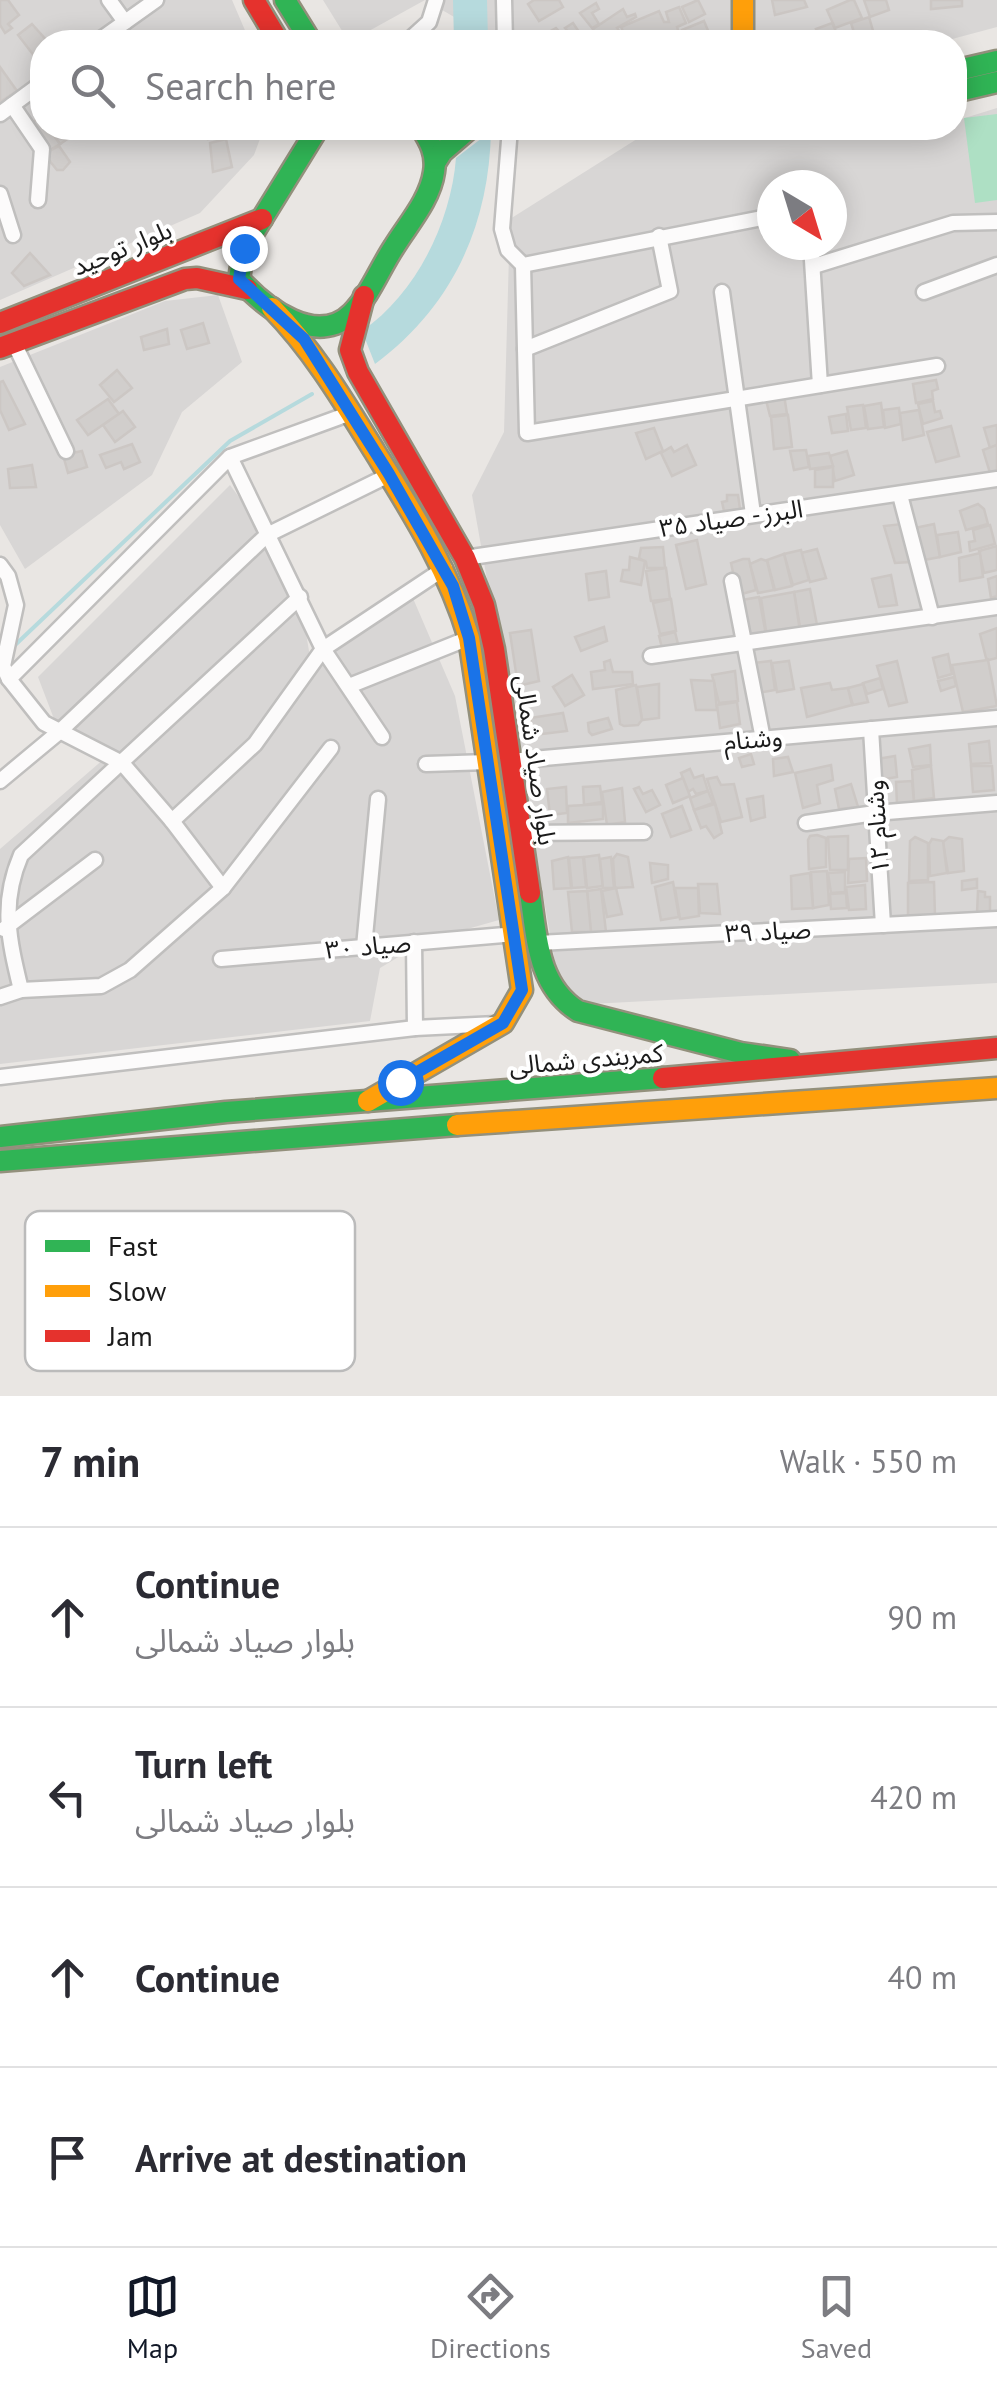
<!DOCTYPE html>
<meta charset="utf-8">
<style>
:root{--surface:#fff;--page:#f7f7f7;--text:#2b2b33;--muted:#7c7c81;--line:#e1e1e2;--accent:#111827}
body{margin:0;font-family:"PT Sans","Noto Sans Arabic",sans-serif;background:var(--page);color:var(--text)}
.compass{position:absolute;left:757px;top:170px;width:90px;height:90px;border-radius:50%;background:var(--surface);box-shadow:0 5px 25px #0003;rotate:142deg}
.stop{position:absolute;width:30px;height:30px;margin:-22px;border:8px solid #1a73e8;border-radius:50%;background:#fff}
.stop.end{background:#1a73e8;border-color:#fff;box-shadow:0 2px 10px #0008}
.list{margin:0;padding:0;list-style:none}
h2{display:flex;justify-content:space-between;align-items:center;height:130px;margin:0;padding:0 40px;font-size:42px}
h2 small{font-size:32px;font-weight:400;color:var(--muted)}
.list li{display:grid;grid-template-columns:65px 1fr auto;gap:30px;align-items:center;box-sizing:border-box;height:180px;padding:0 40px;border-top:2px solid var(--line)}
.list b{display:block;font-size:38px;white-space:nowrap}
.list p{margin:0;font-size:32px;white-space:nowrap;color:var(--muted)}
.list em{font-size:32px;font-style:normal;color:var(--muted)}
.icon{flex:none;width:55px;height:55px;fill:none;stroke:currentColor;stroke-width:2;stroke-linecap:round;stroke-linejoin:round}
.map{position:relative;flex:none;width:997px;height:1396px;overflow:hidden}
.search{position:absolute;background:var(--surface);box-shadow:0 5px 25px #0003;left:30px;right:30px;top:30px;height:110px;display:flex;align-items:center;gap:25px;box-sizing:border-box;padding:0 35px;border-radius:40px;color:var(--muted);font-size:38px}
.sheet{height:850px;background:var(--surface)}
nav{display:flex;justify-content:space-around;align-items:center;box-sizing:border-box;height:140px;border-top:2px solid var(--line);background:var(--surface);font-size:28px;color:var(--muted)}
nav a{display:grid;justify-items:center;gap:5px}
nav .on{color:var(--accent)}
.map>svg:first-child{display:block}
.residential{fill:#d8d6d5;fill-rule:evenodd}
.pitch{fill:#aee0c4}
.water{fill:#b6dadd}
.lines{fill:none;stroke-linecap:round;stroke-linejoin:round}
.stream{stroke:#b6dadd;stroke-width:4}
.building{fill:#d1cecc;stroke:#ccc7c4;stroke-width:2.5}
.street-casing{stroke:#c0bfbe;stroke-width:19}
.fast-casing{stroke:#93907c;stroke-width:25}
.slow-casing{stroke:#93907c;stroke-width:25}
.jam-casing{stroke:#93907c;stroke-width:25}
.street{stroke:#fcfbfb;stroke-width:14}
.fast{stroke:#30b455;stroke-width:20}
.slow{stroke:#ff9f0a;stroke-width:20}
.jam{stroke:#e5322d;stroke-width:20}
.route{stroke:#1a73e8;stroke-width:12}
.labels{text-anchor:middle;dominant-baseline:central;stroke-width:8;stroke-linejoin:round;paint-order:stroke}
.street-label{font-size:25px;fill:#1b1b1b;stroke:#fff}
.key{fill:#fff;stroke:#bbb;stroke-width:2.5}
.key-label{font-size:28px;fill:#1b1b1b}
</style>
<div class="map">
<svg width="997" height="1396" viewBox="0 0 997 1396">
<rect width="100%" height="100%" fill="#e9e6e3"/>
<!-- residential -->
<g class="residential">
<polygon points="0,0 232,0 250,42 42,42 42,128 264,128 254,155 200,213 0,300"/>
<polygon points="323,0 997,0 997,27 941,42 497,42 425,0 349,42"/>
<path d="M997 108V983L590 1004 559 985 472 495 504 432 510 219 648 132 918 133 935 128H954L955 121ZM772 185H832V245H772Z"/>
<polygon points="218,295 242,362 182,412 152,475 25,569 0,525 0,367 165,301"/>
<polygon points="230,485 267,535 300,597 310,657 412,596 455,696 499,920 425,941 380,968 370,1021 0,1064 0,849 105,758 59,732 38,677"/>
</g>
<!-- pitch -->
<polygon class="pitch" points="997,114 997,200 975,203 964,118"/>
<!-- water -->
<g class="water">
<polygon points="453,0 487,0 488,42 454,42"/>
<path d="M491 131C489 226 452 307 375 364L362 331C416 294 451 222 456 158Z"/>
</g>
<g class="lines">
<!-- stream -->
<polyline class="stream" points="13,647 230,441 312,394"/>
</g>
<!-- building -->
<g class="building">
<polygon points="0,0 8,0 19,15 8,24 12,28 5,33 0,25"/>
<polygon points="534,0 559,0 563,7 539,21 528,4"/>
<polygon points="698,0 705,14 689,22 682,7"/>
<polygon points="772,0 804,0 807,7 775,15"/>
<polygon points="850,0 854,0 862,18 835,28 827,10"/>
<polygon points="864,0 886,0 889,10 870,17"/>
<polygon points="931,0 962,0 962,6 931,9"/>
<polygon points="596,3 599,9 592,13 599,24 592,28 580,13"/>
<polygon points="679,7 686,23 677,27 679,33 653,42 628,42 621,27 659,11 664,22 669,22 666,12"/>
<polygon points="623,9 627,17 635,14 636,17 617,28 627,42 599,42 593,29"/>
<polygon points="869,17 876,41 857,42 851,23"/>
<polygon points="704,21 709,33 686,42 682,30"/>
<polygon points="573,23 579,32 573,37 565,28"/>
<polygon points="832,23 841,42 822,42 816,29"/>
<polygon points="32,24 48,42 42,42 42,66 18,35"/>
<polygon points="556,28 566,39 560,42 556,42 549,32"/>
<polygon points="592,32 595,38 587,42 570,42"/>
<polygon points="0,67 17,91 0,102"/>
<polygon points="42,117 42,128 49,128 60,144 45,153 26,126"/>
<polygon points="49,128 71,128 75,134 60,144"/>
<polygon points="221,128 223,136 208,139 206,129"/>
<polygon points="226,139 232,167 213,172 210,143"/>
<polygon points="59,146 70,162 63,170 57,170 44,154"/>
<polygon points="30,253 50,275 24,286 12,273"/>
<polygon points="203,323 209,343 187,349 181,330"/>
<polygon points="167,329 169,344 144,350 141,337"/>
<polygon points="117,370 132,388 114,402 100,385"/>
<polygon points="936,380 938,389 932,391 933,399 916,403 913,384"/>
<polygon points="3,381 25,424 9,430 0,410 0,382"/>
<polygon points="784,395 787,414 770,416 766,400"/>
<polygon points="108,399 119,414 88,435 77,420"/>
<polygon points="933,401 935,412 940,411 942,418 923,424 918,404"/>
<polygon points="881,403 884,427 868,429 864,406"/>
<polygon points="863,405 866,428 851,430 847,407"/>
<polygon points="899,408 901,424 885,428 883,410"/>
<polygon points="919,410 924,435 903,440 900,413"/>
<polygon points="123,411 135,427 115,442 103,425"/>
<polygon points="846,414 848,431 832,433 829,417"/>
<polygon points="788,415 792,447 774,449 771,417"/>
<polygon points="997,425 997,445 990,448 984,428"/>
<polygon points="951,426 959,456 936,462 927,432"/>
<polygon points="654,428 663,451 646,459 636,433"/>
<polygon points="132,444 140,462 124,469 121,462 106,468 100,455"/>
<polygon points="687,445 696,465 672,476 661,453 671,447 674,452"/>
<polygon points="997,445 997,471 990,473 983,450"/>
<polygon points="806,450 809,467 794,470 790,451"/>
<polygon points="82,451 87,467 68,473 63,455"/>
<polygon points="847,451 854,475 835,481 830,456"/>
<polygon points="829,453 833,466 810,469 808,456"/>
<polygon points="32,465 36,487 10,488 8,469"/>
<polygon points="833,467 833,487 815,487 815,470"/>
<polygon points="727,495 738,495 740,509 724,511 722,502 727,501"/>
<polygon points="978,504 984,509 988,524 966,530 960,511"/>
<polygon points="902,524 910,562 895,563 884,526"/>
<polygon points="934,524 940,557 919,561 910,529"/>
<polygon points="990,525 995,544 970,551 969,542 975,541 973,530"/>
<polygon points="958,532 961,552 940,557 937,535"/>
<polygon points="697,540 706,584 686,589 676,545"/>
<polygon points="997,546 997,570 984,573 979,551"/>
<polygon points="663,547 665,568 647,568 646,562 639,558 641,548"/>
<polygon points="817,549 826,578 810,582 801,553"/>
<polygon points="801,550 809,580 793,585 784,554"/>
<polygon points="980,553 983,577 960,581 959,558"/>
<polygon points="784,554 792,586 775,590 767,560"/>
<polygon points="630,557 645,561 641,585 621,581 623,570 629,570"/>
<polygon points="743,559 749,559 756,590 738,595 731,563"/>
<polygon points="761,559 767,561 774,590 758,593 750,564"/>
<polygon points="666,568 670,599 651,601 646,571"/>
<polygon points="606,571 609,597 589,600 586,574"/>
<polygon points="891,575 897,605 879,607 872,579"/>
<polygon points="997,576 997,596 991,598 988,579"/>
<polygon points="810,589 818,630 801,633 794,592"/>
<polygon points="794,592 800,631 767,637 761,598"/>
<polygon points="759,597 766,635 749,638 742,600"/>
<polygon points="671,599 676,631 660,634 653,603"/>
<polygon points="604,627 607,641 581,651 575,637"/>
<polygon points="997,628 997,658 989,660 986,658 980,634"/>
<polygon points="531,630 539,681 518,686 510,633"/>
<polygon points="675,632 679,648 663,652 659,636"/>
<polygon points="948,654 952,674 938,678 933,658"/>
<polygon points="610,660 613,672 632,672 633,684 593,689 591,672 605,670 604,662"/>
<polygon points="988,660 997,706 963,712 952,665"/>
<polygon points="771,661 775,690 758,693 753,663"/>
<polygon points="789,661 794,689 777,692 772,663"/>
<polygon points="897,661 907,702 889,706 877,666"/>
<polygon points="735,671 738,701 719,703 712,675"/>
<polygon points="572,675 584,695 565,706 553,687"/>
<polygon points="954,677 956,686 941,691 938,681"/>
<polygon points="880,678 883,689 867,694 863,683"/>
<polygon points="691,680 714,681 717,710 696,710"/>
<polygon points="830,683 832,690 848,688 852,705 807,717 801,688"/>
<polygon points="659,684 659,718 642,720 637,687"/>
<polygon points="863,684 868,702 853,705 848,688"/>
<polygon points="636,685 642,720 638,725 624,726 620,724 616,690"/>
<polygon points="737,702 740,724 720,728 717,705"/>
<polygon points="563,713 567,731 533,735 530,718"/>
<polygon points="608,718 612,729 592,735 589,732 588,723"/>
<polygon points="989,741 991,763 971,764 969,744"/>
<polygon points="930,745 931,765 913,767 909,749"/>
<polygon points="751,754 754,764 742,767 739,758"/>
<polygon points="895,756 897,777 879,780 877,759"/>
<polygon points="788,757 793,772 774,776 773,759"/>
<polygon points="831,765 833,780 817,785 820,803 803,808 795,773"/>
<polygon points="931,766 934,798 914,801 912,770"/>
<polygon points="971,766 992,766 994,790 973,792"/>
<polygon points="690,769 694,778 703,775 708,791 696,794 693,789 688,792 681,773"/>
<polygon points="717,777 721,785 734,784 742,817 721,822 707,779"/>
<polygon points="683,778 690,796 673,803 666,785"/>
<polygon points="912,781 914,802 897,804 896,782"/>
<polygon points="851,784 858,807 839,809 835,789"/>
<polygon points="600,786 602,802 584,805 583,787"/>
<polygon points="566,787 567,813 550,815 547,789"/>
<polygon points="639,787 643,794 652,790 660,805 646,812 634,789"/>
<polygon points="622,788 625,822 607,825 602,792"/>
<polygon points="708,791 713,803 694,810 690,798"/>
<polygon points="763,796 765,817 751,821 747,799"/>
<polygon points="603,804 603,819 568,823 568,806"/>
<polygon points="715,804 722,833 714,838 706,826 701,828 694,810"/>
<polygon points="682,806 691,830 671,837 662,814"/>
<polygon points="817,835 826,838 826,867 809,869 808,840 810,836"/>
<polygon points="848,836 848,870 830,870 828,837"/>
<polygon points="915,837 928,843 928,880 909,881 910,841"/>
<polygon points="949,837 962,839 964,871 948,873 943,842"/>
<polygon points="932,839 943,841 947,873 930,876 929,844"/>
<polygon points="617,854 628,857 633,887 615,888 613,859"/>
<polygon points="599,855 603,886 587,888 584,857"/>
<polygon points="568,857 571,888 554,889 552,861"/>
<polygon points="583,857 586,887 572,888 569,858"/>
<polygon points="611,857 614,888 603,888 600,859"/>
<polygon points="866,858 867,881 848,883 849,859"/>
<polygon points="650,863 668,865 668,879 652,883"/>
<polygon points="827,871 829,905 813,908 811,872"/>
<polygon points="845,872 845,892 831,893 828,873"/>
<polygon points="810,873 813,908 792,909 791,876"/>
<polygon points="977,879 977,888 962,890 962,881"/>
<polygon points="673,882 679,917 661,920 655,887"/>
<polygon points="934,882 935,916 908,918 908,883"/>
<polygon points="698,884 717,884 720,914 700,913"/>
<polygon points="865,885 866,909 849,910 846,887"/>
<polygon points="616,888 622,914 607,917 602,891"/>
<polygon points="675,888 698,888 699,916 680,919"/>
<polygon points="601,889 606,932 591,933 587,891"/>
<polygon points="587,891 591,932 572,932 568,892"/>
<polygon points="978,891 985,892 985,897 990,897 990,913 977,913"/>
<polygon points="846,893 847,908 831,909 830,894"/>
</g>
<g class="lines">
<!-- street casing -->
<g class="street-casing">
<g id="street">
<polyline points="109,0 125,22"/>
<polyline points="504,0 505,42"/>
<polyline points="97,42 156,0"/>
<polyline points="407,42 429,22 436,0"/>
<polyline points="12,105 42,149 38,200"/>
<polyline points="0,114 42,83"/>
<polyline points="510,128 502,229 508,250 523,265 772,216"/>
<polyline points="0,194 13,235"/>
<polyline points="811,245 820,385"/>
<polyline points="523,265 527,433 937,366"/>
<polyline points="814,266 953,223 997,222"/>
<polyline points="722,292 753,514"/>
<polyline points="924,292 997,265"/>
<polyline points="14,343 66,451"/>
<polyline points="525,349 670,291 659,236"/>
<polyline points="230,457 323,649 382,737"/>
<polyline points="900,495 932,617"/>
<polyline points="465,558 997,479"/>
<polyline points="0,565 8,576 16,605 3,666 9,679 44,723 122,763 172,821 223,888"/>
<polyline points="732,581 763,739"/>
<polyline points="651,656 997,607"/>
<polyline points="9,679 230,457 351,413"/>
<polyline points="349,686 469,638"/>
<polyline points="871,729 883,925"/>
<polyline points="510,761 997,718"/>
<polyline points="426,764 488,762"/>
<polyline points="0,781 59,732 267,535 389,475"/>
<polyline points="172,821 255,744 323,649 445,568"/>
<polyline points="806,823 875,813 997,803"/>
<polyline points="521,833 644,832"/>
<polyline points="4,929 95,860"/>
<polyline points="414,942 415,1028"/>
<polyline points="538,943 997,919"/>
<polyline points="364,947 378,799"/>
<polyline points="221,959 515,934"/>
<path d="M21 990C9 940 0 904 21 855L300 597"/>
<polyline points="0,997 21,990 101,986 130,970 223,888 331,748"/>
<polyline points="0,1077 415,1028 496,1024"/>
</g>
</g>
<!-- fast casing -->
<g class="fast-casing">
<g id="fast">
<polyline points="285,0 311,42"/>
<polyline points="954,71 997,61"/>
<polyline points="954,92 997,82"/>
<path d="M318 128 244 248 239 279C265 308 317 348 352 313 370 295 380 268 394 247 408 224 430 200 434 172 437 155 430 141 421 128"/>
<polyline points="435,163 442,152 470,128"/>
<path d="M530 893C537 937 537 985 578 1011L741 1053 790 1060"/>
<polyline points="0,1137 226,1112 663,1078"/>
<polyline points="0,1161 457,1125"/>
</g>
</g>
<!-- slow casing -->
<g class="slow-casing">
<g id="slow">
<polyline points="743,0 743,42"/>
<path d="M272 308C314 351 344 402 375 452 412 512 449 570 469 638L522 990 503 1023 368 1101"/>
<polyline points="457,1125 997,1088"/>
</g>
</g>
<!-- jam casing -->
<g class="jam-casing">
<g id="jam">
<polyline points="254,0 279,42"/>
<polyline points="364,296 350,350 358,372 465,558 484,605 494,649 530,893"/>
<polyline points="0,323 262,219"/>
<polyline points="0,348 185,279 197,278 247,289"/>
<polyline points="663,1078 997,1048"/>
</g>
</g>
<!-- street -->
<use href="#street" class="street"/>
<!-- fast -->
<use href="#fast" class="fast"/>
<!-- slow -->
<use href="#slow" class="slow"/>
<!-- jam -->
<use href="#jam" class="jam"/>
</g>
<g class="lines">
<!-- route -->
<polyline class="route" points="244,248 239,279 304,339 389,474 453,586 469,638 522,990 503,1023 400,1082"/>
</g>
<g class="labels">
<!-- street labels -->
<g class="street-label">
<text transform="translate(122 248) rotate(-22)">بلوار توحید</text>
<text transform="translate(731 518) rotate(-8)">البرز - صیاد ۳۵</text>
<text transform="translate(753 739) rotate(-5)">وشنام</text>
<text transform="translate(536 760) rotate(82)">بلوار صیاد شمالی</text>
<text transform="translate(877 827) rotate(-94)">وشنام ۱۲</text>
<text transform="translate(768 931) rotate(-3)">صیاد ۳۹</text>
<text transform="translate(368 946) rotate(-5)">صیاد ۳۰</text>
<text transform="translate(586 1059) rotate(-5)">کمربندی شمالی</text>
</g>
</g>
<!-- legend -->
<rect x="25" y="1211" width="330" height="160" rx="15" class="key"/>
<rect x="45" y="1240" width="45" height="12" fill="#30b455"/>
<rect x="45" y="1285" width="45" height="12" fill="#ff9f0a"/>
<rect x="45" y="1330" width="45" height="12" fill="#e5322d"/>
<g class="key-label">
<text x="108" y="1256">Fast</text>
<text x="108" y="1301">Slow</text>
<text x="108" y="1346">Jam</text>
</g>
</svg>
<svg class="compass" viewBox="-18 -18 36 36"><path d="M0-13l5 13h-10z" fill="#e53935"/><path d="M0 13l5-13h-10z" fill="#7c7c81"/></svg>
<div class="stop" style="left:400px;top:1082px"></div>
<div class="stop end" style="left:244px;top:248px"></div>
<div class="search"><svg class="icon" aria-label="search" viewBox="0 0 24 24"><circle cx="10" cy="10" r="6"/><path d="M15 15l6 6"/></svg>Search here</div>
</div>
<section class="sheet">
<h2>7 min<small>Walk · 550 m</small></h2>
<ul class="list">
<li><svg class="icon" aria-label="ahead" viewBox="0 0 24 24"><path d="M12 20V5M6 11l6-6 6 6"/></svg><div><b>Continue</b><p>بلوار صیاد شمالی</p></div><em>90 m</em></li>
<li><svg class="icon" aria-label="left" viewBox="0 0 24 24"><path d="M17 20v-9H6M10 6l-5 5 5 5"/></svg><div><b>Turn left</b><p>بلوار صیاد شمالی</p></div><em>420 m</em></li>
<li><svg class="icon" aria-label="ahead" viewBox="0 0 24 24"><path d="M12 20V5M6 11l6-6 6 6"/></svg><div><b>Continue</b></div><em>40 m</em></li>
<li><svg class="icon" aria-label="arrive" viewBox="0 0 24 24"><path d="M6 21V4h12l-3 4 3 4H6"/></svg><div><b>Arrive at destination</b></div></li>
</ul>
</section>
<nav>
<a class="on"><svg class="icon" aria-label="map" viewBox="0 0 24 24"><path d="M3 6l6-2 6 2 6-2v14l-6 2-6-2-6 2zM9 4v14M15 6v14"/></svg>Map</a>
<a><svg class="icon" aria-label="directions" viewBox="0 0 24 24"><path d="M12 3l9 9-9 9-9-9zM9 14v-3h6M13 9l2 2-2 2"/></svg>Directions</a>
<a><svg class="icon" aria-label="saved" viewBox="0 0 24 24"><path d="M7 4h10v16l-5-4-5 4z"/></svg>Saved</a>
</nav>
